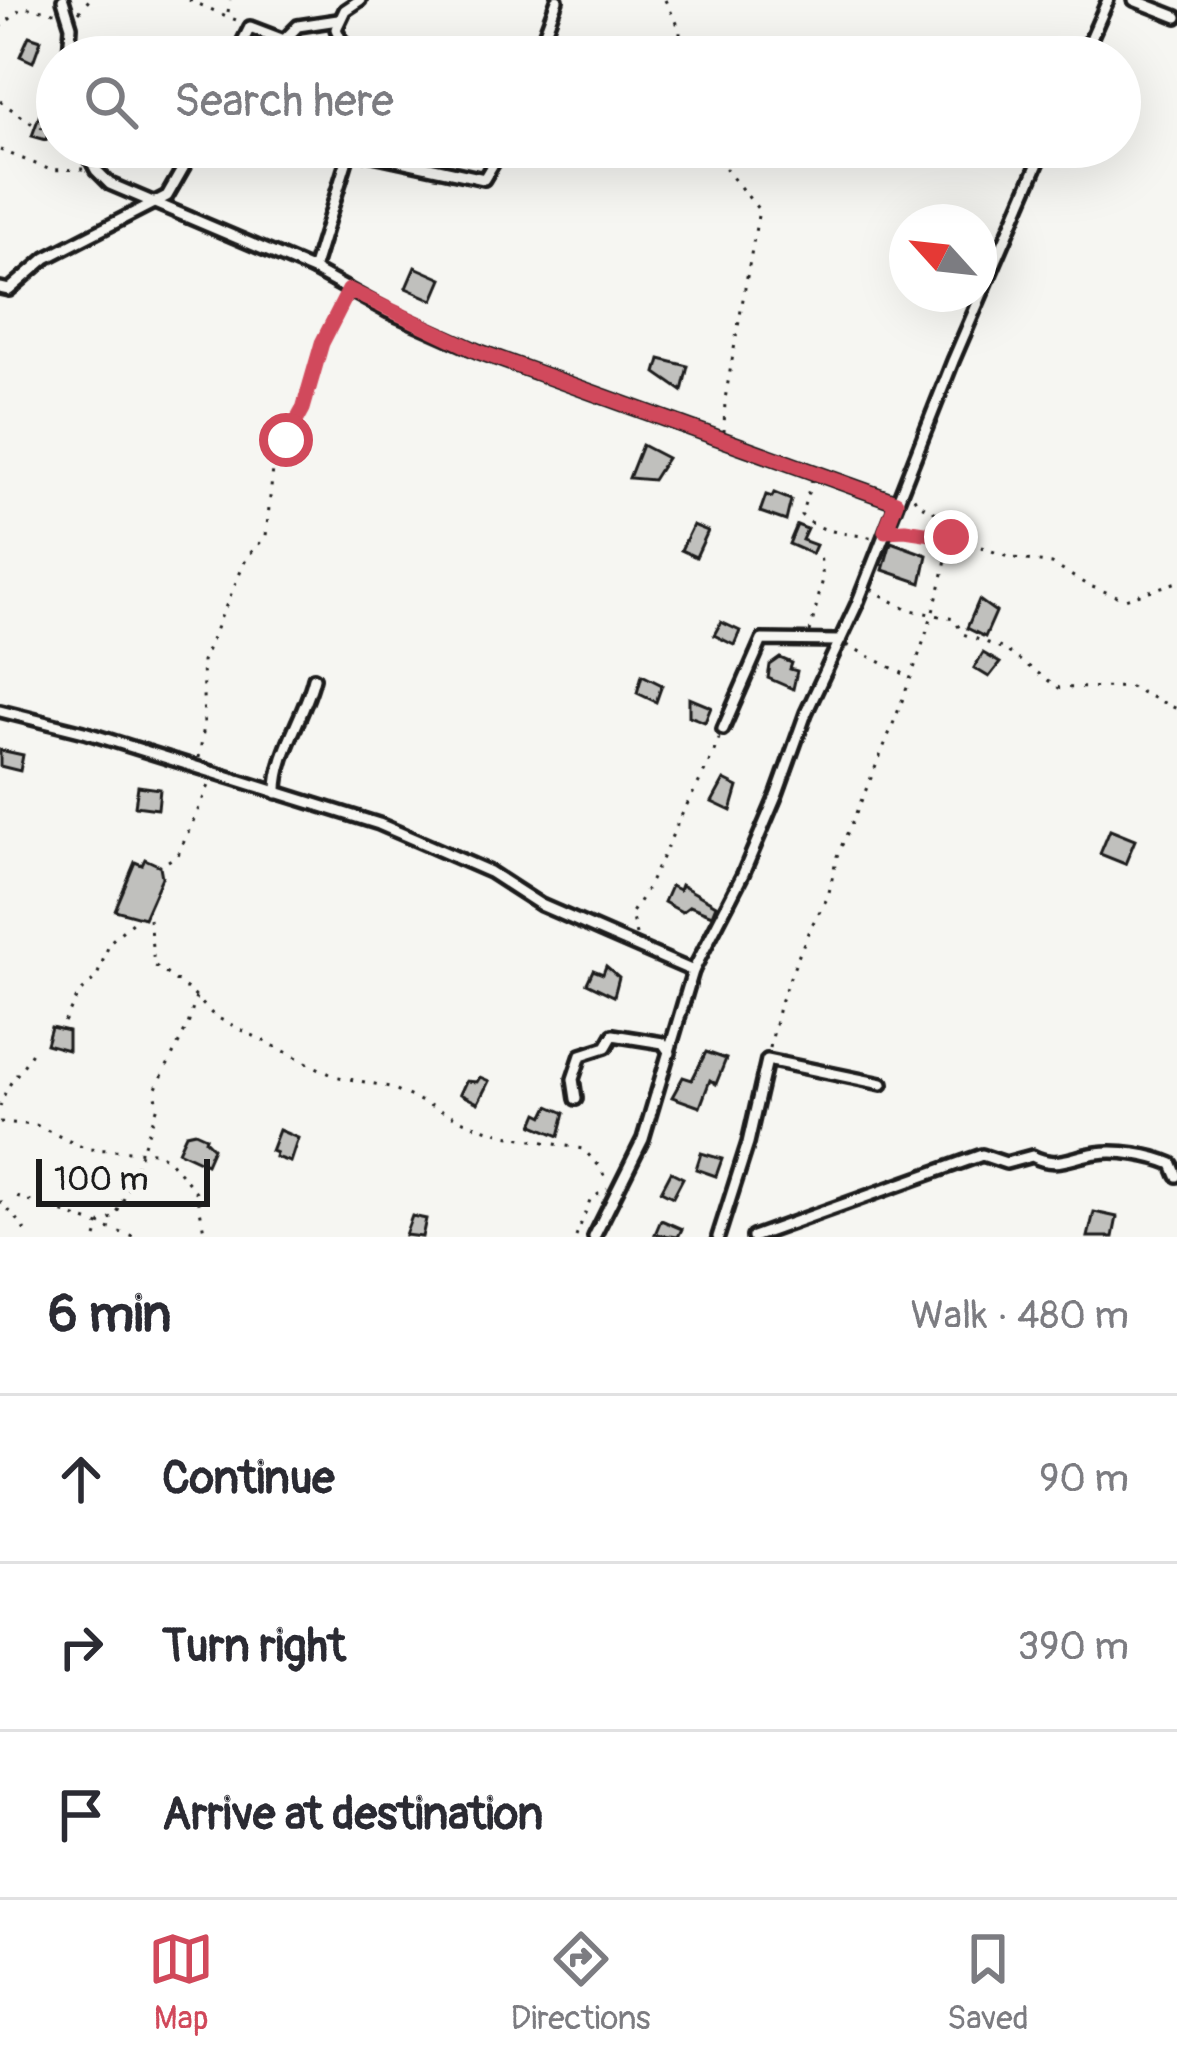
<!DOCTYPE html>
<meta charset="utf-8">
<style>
:root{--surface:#fff;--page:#f2f2f3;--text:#2b2b33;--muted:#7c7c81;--line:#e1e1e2;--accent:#d1495b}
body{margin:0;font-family:Pangolin,sans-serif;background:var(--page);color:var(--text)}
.compass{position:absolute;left:889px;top:204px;width:108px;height:108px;border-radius:50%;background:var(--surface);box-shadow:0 12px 48px #0002;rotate:297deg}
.scale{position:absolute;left:36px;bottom:30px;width:174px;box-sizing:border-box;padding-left:12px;border:6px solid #1c1c1c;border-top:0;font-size:33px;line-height:42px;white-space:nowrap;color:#1c1c1c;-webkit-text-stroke:9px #f6f6f2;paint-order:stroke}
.stop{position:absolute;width:36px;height:36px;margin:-27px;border:9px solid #d1495b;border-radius:50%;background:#fff}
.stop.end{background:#d1495b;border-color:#fff;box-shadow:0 3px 12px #0008}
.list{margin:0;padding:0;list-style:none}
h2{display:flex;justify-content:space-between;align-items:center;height:156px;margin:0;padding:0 48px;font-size:51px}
h2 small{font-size:39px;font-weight:400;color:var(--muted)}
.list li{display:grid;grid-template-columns:78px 1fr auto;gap:36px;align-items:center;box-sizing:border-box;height:168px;padding:0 48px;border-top:3px solid var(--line)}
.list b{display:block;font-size:45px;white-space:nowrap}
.list em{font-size:39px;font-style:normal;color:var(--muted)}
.icon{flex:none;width:66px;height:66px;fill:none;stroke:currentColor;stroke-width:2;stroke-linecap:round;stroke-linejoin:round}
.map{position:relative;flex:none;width:1177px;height:1237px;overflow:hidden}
.search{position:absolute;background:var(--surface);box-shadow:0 12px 48px #0002;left:36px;right:36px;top:36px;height:132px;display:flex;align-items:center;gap:30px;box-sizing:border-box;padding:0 42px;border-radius:66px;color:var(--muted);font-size:45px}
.sheet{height:660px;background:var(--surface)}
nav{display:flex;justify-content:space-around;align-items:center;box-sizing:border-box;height:168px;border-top:3px solid var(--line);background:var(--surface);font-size:33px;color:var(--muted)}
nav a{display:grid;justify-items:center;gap:6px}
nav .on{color:var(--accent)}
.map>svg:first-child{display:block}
.building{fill:#c0c0bd;stroke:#1c1c1c;stroke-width:3}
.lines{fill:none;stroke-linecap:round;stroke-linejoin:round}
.minor-casing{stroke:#1c1c1c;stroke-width:18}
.path{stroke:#1c1c1c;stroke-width:3;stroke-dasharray:3 9;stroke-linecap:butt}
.minor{stroke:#f6f6f2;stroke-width:9}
.route{stroke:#d1495b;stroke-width:15}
</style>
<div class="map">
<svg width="1177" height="1237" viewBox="0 0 1177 1237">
<rect width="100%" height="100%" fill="#f6f6f2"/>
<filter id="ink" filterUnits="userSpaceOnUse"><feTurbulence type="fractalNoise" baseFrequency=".00833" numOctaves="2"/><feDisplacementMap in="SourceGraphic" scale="24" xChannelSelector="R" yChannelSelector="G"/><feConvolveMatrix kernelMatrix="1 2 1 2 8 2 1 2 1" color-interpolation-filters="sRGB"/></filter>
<g filter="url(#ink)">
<!-- building -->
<g class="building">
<polygon points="29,36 41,40 33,62 20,56"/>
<polygon points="41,111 54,116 46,140 32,136"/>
<polygon points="415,267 442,279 433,300 406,288"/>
<polygon points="660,359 688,366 682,391 656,373"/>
<polygon points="642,445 667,458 653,480 629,478"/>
<polygon points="774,493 791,500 786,521 760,512 766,495 772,497"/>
<polygon points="693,525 708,531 696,557 681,550"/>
<polygon points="797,525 807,529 802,540 816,545 812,554 789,544"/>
<polygon points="891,542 927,555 921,583 883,570"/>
<polygon points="979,600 996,612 985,637 967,628"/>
<polygon points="721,622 740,631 734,645 714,635"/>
<polygon points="983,653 1000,663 989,677 974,668"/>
<polygon points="780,658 792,663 790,669 797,671 793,689 768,678 770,665"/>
<polygon points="642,675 662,685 656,702 637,693"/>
<polygon points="689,698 711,707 705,722 689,716"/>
<polygon points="0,750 23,755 20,771 0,766"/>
<polygon points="724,780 738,787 731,811 712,802"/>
<polygon points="138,786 160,789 158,809 135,806"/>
<polygon points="1110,830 1135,840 1125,864 1100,854"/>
<polygon points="145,859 160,866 162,877 144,918 115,910 135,862 142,865"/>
<polygon points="681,885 716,905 712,915 690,906 682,912 664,902 671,886 679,890"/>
<polygon points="606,966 619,977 614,996 587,983 593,970 603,974"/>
<polygon points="51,1027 68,1031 68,1050 46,1044"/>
<polygon points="706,1052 726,1059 716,1084 710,1080 700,1107 672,1097 683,1077 692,1080"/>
<polygon points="480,1077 489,1081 478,1103 460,1094 466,1081 477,1082"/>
<polygon points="549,1106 565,1113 559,1136 533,1125 538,1113 544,1116"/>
<polygon points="279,1130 298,1138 290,1162 275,1157 276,1153 271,1151"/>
<polygon points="195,1132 206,1137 205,1140 213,1148 206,1164 178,1151 186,1134"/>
<polygon points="701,1153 722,1159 716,1176 696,1169"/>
<polygon points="671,1172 683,1178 673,1197 661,1191"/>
<polygon points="1094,1212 1117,1217 1113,1237 1088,1237"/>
<polygon points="412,1216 426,1219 422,1237 405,1235"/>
<polygon points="661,1220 682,1229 678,1237 655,1234"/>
</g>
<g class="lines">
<!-- minor casing -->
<g class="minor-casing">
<g id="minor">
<polyline points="63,0 71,26 69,57"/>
<polyline points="360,0 345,10 336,29 341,40 362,57"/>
<polyline points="1134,0 1177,17"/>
<polyline points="235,57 250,27 284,40 298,26 338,20"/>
<polyline points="536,57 557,0"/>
<polyline points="1083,57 1108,0"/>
<polyline points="84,147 96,170 110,184 313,270 389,312 477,351 896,502"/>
<polyline points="313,270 350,150 484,179 503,147"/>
<polyline points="0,288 9,290 46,258 167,196 195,147"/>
<polyline points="0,711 84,732 379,824 490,872 541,905 693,971"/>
<polyline points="723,729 762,640 840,641"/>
<path d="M277 793C276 754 305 716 314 678"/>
<polyline points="576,1099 573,1079 581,1055 606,1047 613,1035 663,1043 670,1053"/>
<polyline points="594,1237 643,1139 693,971 743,874 777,794 806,713 857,604 953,361 1045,147"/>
<polyline points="718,1237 748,1143 767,1060 882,1084"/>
<path d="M753 1237 982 1155 1006 1163 1032 1156C1057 1169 1072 1156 1097 1153 1120 1150 1151 1155 1172 1164L1177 1176"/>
</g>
</g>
<!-- path -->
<g class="path">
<polyline points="189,0 243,23"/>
<polyline points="665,0 680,29 680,57"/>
<polyline points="79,12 89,0"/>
<polyline points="228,12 230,0"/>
<polyline points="0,28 23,7 55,12"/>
<polyline points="0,101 34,125 57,133"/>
<polyline points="714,147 723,166 759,210 725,399 724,432"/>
<polyline points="0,150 51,170 84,169"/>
<path d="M812 480 801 515C820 534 849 533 875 538"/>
<polyline points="899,530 960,539 1008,557 1052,564 1087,585 1125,599 1177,582"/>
<polyline points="871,589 906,609 954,619 963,634 1004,649 1059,688 1130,687 1177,709"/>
<polyline points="810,632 823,579 820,554"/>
<polyline points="847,645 908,676"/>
<polyline points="199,758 204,726 202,661 247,557 266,536 273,469 298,422 322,343 345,297"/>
<polyline points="168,861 178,855 211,781"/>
<polyline points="149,919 154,965 189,990 214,1016 334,1076 390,1087 470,1124 505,1135 583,1149 601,1168 607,1184"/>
<path d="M636 935 631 914C649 888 659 864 672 836 686 802 707 773 719 738"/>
<polyline points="64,1022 79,994 97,976 110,942 133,921"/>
<path d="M770 1048 780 1002 809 930 828 897 837 856C866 791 959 581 948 519L917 503 912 494"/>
<path d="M0 1107C6 1082 22 1072 33 1050"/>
<polyline points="0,1122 36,1125 86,1149 155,1152 169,1160 197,1193 205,1237"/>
<polyline points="17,1197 134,1237"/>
<polyline points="0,1201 20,1222 28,1237"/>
<polyline points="96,1237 101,1223 115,1217 126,1194 158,1106 155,1090 188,1025 196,997"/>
<polyline points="576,1237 590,1200 607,1188"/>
</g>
<!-- minor -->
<use href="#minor" class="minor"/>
</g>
</g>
<g class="lines" filter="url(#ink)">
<!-- route -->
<polyline class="route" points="286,440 303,409 322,343 349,290 477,351 896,502 885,531 905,530 951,537"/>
</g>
</svg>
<svg class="compass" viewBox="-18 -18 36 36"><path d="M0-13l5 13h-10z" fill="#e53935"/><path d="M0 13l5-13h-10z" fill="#7c7c81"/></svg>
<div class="scale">100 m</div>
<div class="stop" style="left:286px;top:440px"></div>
<div class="stop end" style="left:951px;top:537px"></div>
<div class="search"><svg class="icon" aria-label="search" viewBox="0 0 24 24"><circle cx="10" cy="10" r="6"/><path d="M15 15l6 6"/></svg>Search here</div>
</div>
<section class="sheet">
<h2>6 min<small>Walk · 480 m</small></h2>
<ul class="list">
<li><svg class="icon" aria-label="ahead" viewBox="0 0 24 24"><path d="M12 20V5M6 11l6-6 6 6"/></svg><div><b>Continue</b></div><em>90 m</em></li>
<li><svg class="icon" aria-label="right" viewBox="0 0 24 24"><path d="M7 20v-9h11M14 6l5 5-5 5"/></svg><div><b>Turn right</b></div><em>390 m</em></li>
<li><svg class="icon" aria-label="arrive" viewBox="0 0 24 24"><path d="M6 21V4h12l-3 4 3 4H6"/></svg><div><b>Arrive at destination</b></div></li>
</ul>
</section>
<nav>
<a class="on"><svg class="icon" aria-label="map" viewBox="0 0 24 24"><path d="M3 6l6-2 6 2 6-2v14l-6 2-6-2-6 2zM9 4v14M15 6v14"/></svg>Map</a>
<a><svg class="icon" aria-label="directions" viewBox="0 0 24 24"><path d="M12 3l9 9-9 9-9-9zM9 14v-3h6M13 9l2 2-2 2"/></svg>Directions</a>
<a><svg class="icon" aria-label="saved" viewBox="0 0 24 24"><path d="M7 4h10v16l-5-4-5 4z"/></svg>Saved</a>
</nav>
